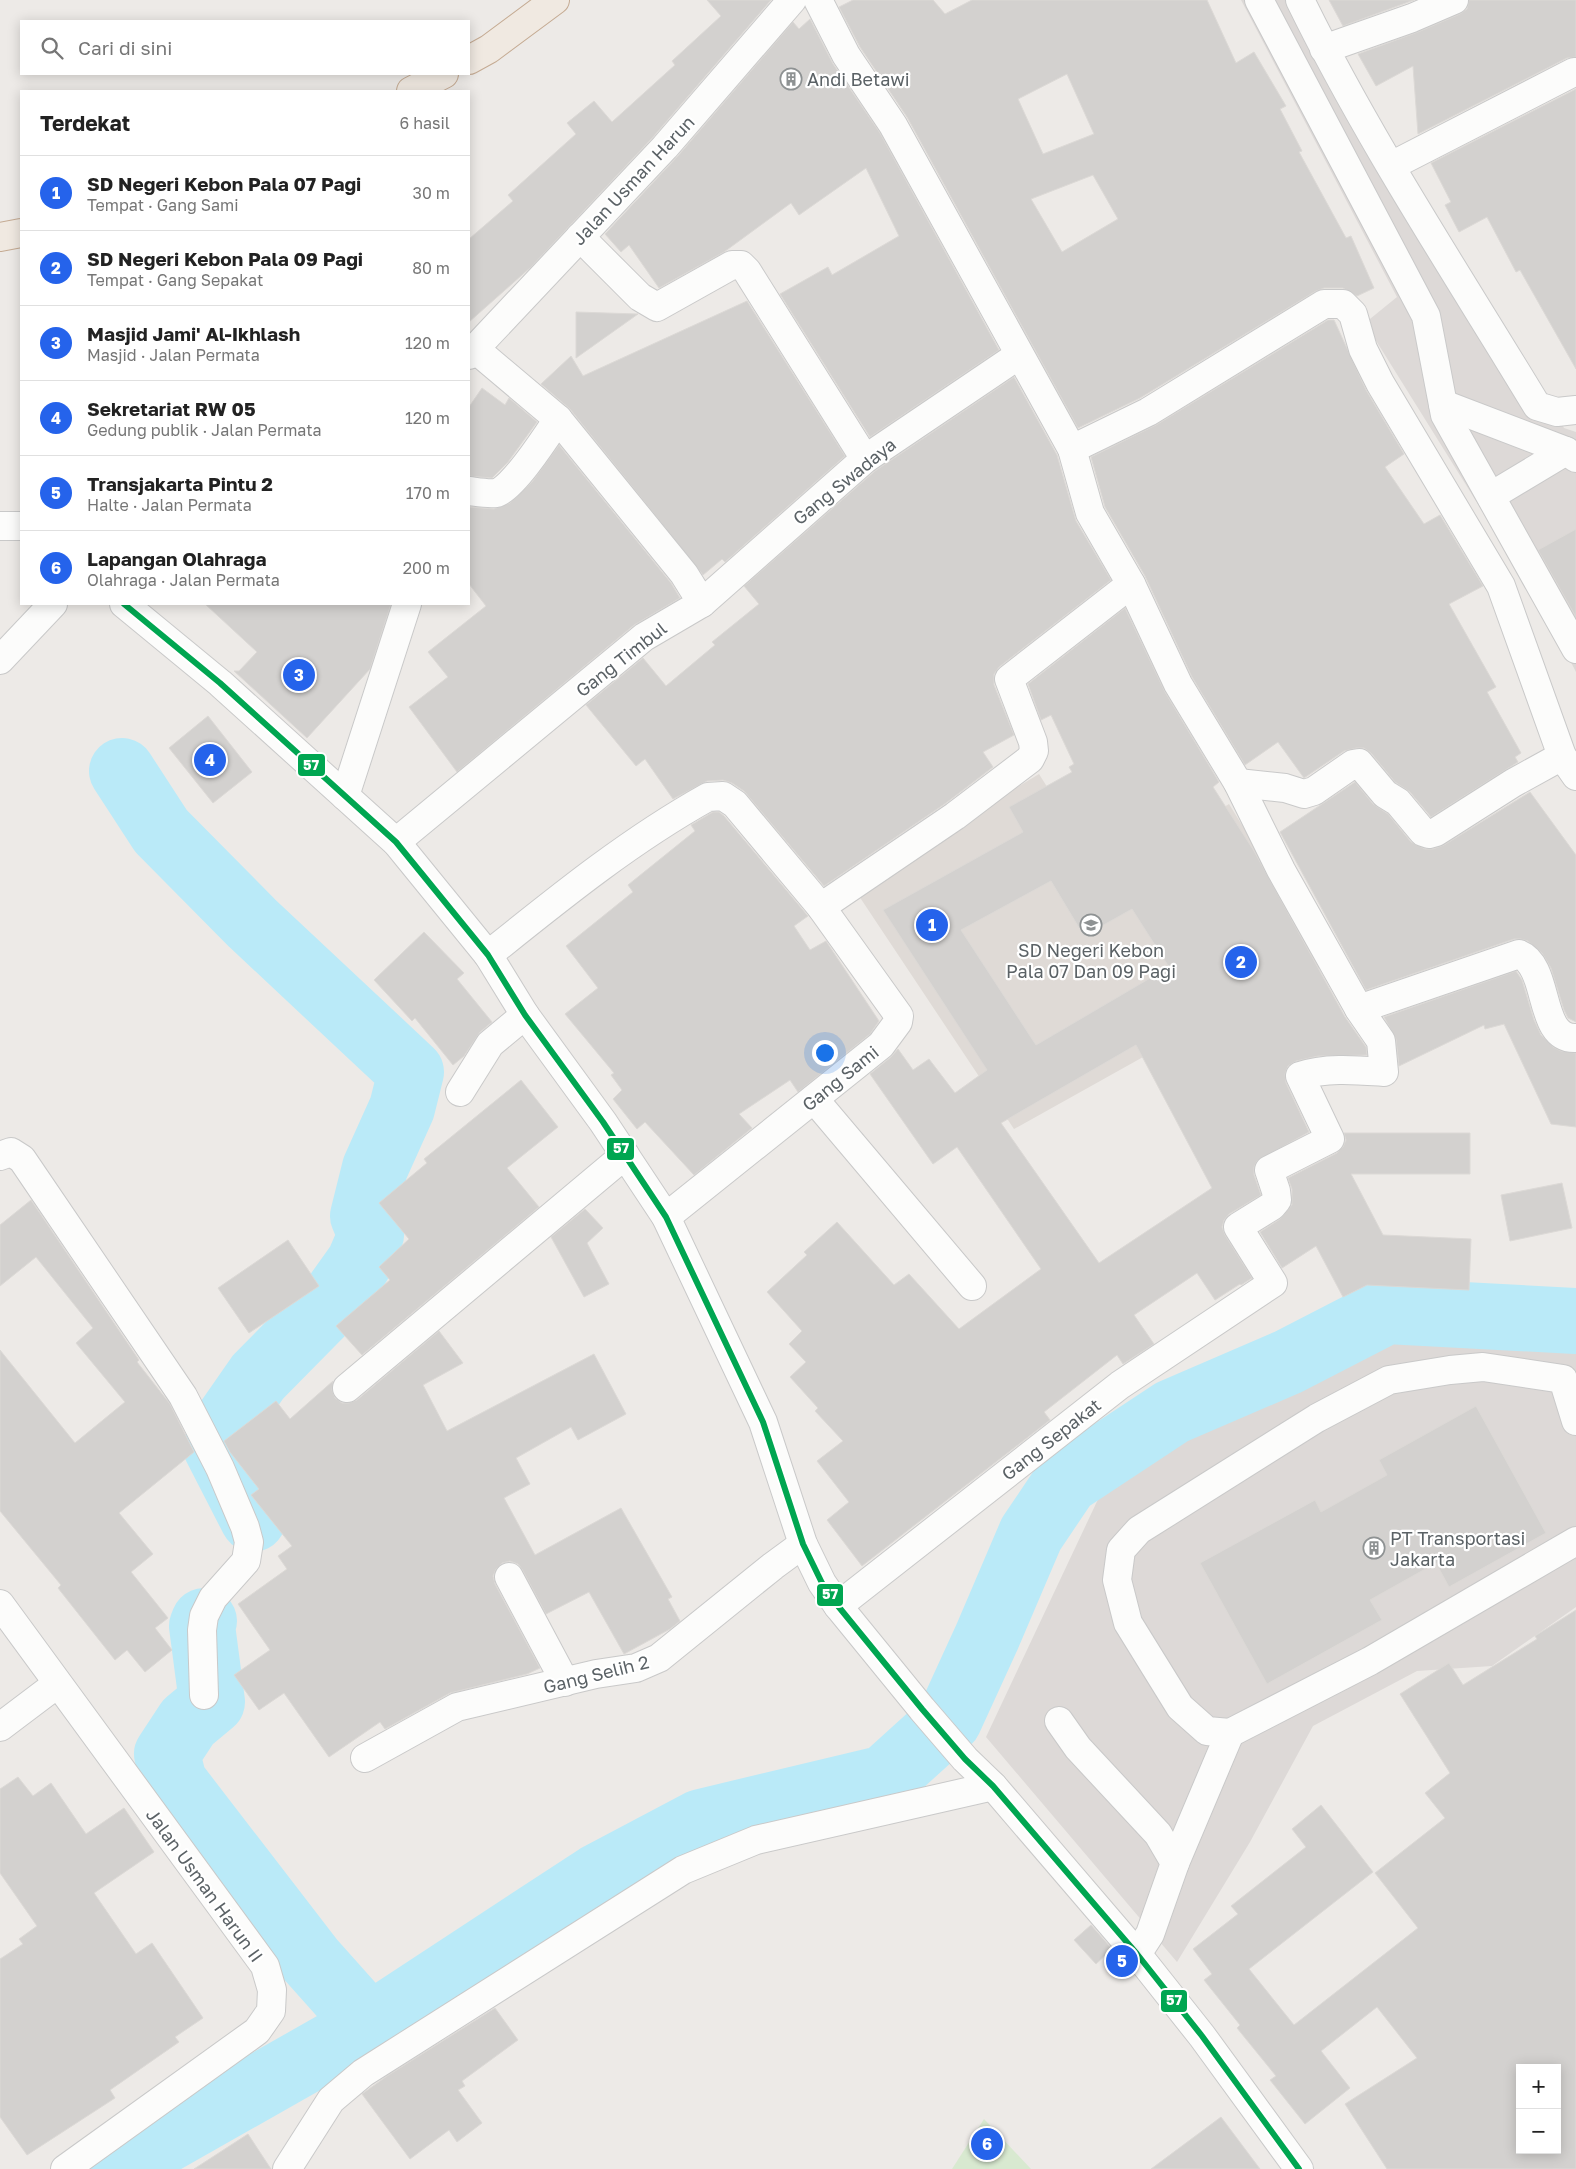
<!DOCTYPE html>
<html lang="id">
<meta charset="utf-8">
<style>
:root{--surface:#fff;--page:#f2f2f2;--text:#222;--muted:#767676;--line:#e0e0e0;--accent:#2563eb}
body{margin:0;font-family:"Golos Text",sans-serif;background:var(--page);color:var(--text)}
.controls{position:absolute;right:15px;bottom:15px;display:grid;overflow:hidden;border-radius:0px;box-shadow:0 2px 12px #0003}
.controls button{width:45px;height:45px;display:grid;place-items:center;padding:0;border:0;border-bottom:1px solid var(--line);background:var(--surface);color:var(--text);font:25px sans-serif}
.you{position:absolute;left:824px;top:1052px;width:18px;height:18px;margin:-12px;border:4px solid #fff;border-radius:50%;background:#1a73e8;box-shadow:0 0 0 8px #1a73e833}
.badge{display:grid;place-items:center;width:32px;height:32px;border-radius:50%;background:var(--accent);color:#fff;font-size:16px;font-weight:700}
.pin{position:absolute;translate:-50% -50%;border:2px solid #fff;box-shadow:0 1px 5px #0006}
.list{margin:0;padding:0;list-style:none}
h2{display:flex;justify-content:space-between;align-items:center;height:65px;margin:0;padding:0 20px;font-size:21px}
h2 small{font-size:16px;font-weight:400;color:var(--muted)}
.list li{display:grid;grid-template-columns:32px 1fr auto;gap:15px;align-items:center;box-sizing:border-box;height:75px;padding:0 20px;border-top:1px solid var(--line)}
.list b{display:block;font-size:19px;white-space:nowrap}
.list p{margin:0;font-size:16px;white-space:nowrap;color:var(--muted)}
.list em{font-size:16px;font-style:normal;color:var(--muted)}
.icon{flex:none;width:28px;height:28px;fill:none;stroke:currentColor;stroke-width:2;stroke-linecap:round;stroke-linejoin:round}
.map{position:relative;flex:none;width:1576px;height:2169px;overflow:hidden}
.search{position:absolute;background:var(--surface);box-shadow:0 2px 12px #0003;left:20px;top:20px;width:450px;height:55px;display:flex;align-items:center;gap:12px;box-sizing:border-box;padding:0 18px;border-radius:0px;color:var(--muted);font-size:19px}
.panel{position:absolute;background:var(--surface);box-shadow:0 2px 12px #0003;left:20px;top:90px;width:450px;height:515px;border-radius:0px}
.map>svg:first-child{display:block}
.industrial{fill:#ddd9d7}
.education{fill:#dfdad6}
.green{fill:#d8e9d0}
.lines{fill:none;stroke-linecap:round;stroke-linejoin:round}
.river{stroke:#baeaf8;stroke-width:66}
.building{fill:#d3d1cf;stroke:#dcd9d6;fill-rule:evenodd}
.minor-casing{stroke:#c9c9c9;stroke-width:30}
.highway-casing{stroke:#c5ab93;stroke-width:30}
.minor{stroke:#fcfcfb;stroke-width:28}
.highway{stroke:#f0e9e1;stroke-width:28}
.bus-1-casing{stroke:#fff;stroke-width:10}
.bus-1{stroke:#00a651;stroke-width:6}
.labels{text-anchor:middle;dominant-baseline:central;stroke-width:4.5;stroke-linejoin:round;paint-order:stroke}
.poi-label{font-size:18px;fill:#5b6266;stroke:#fff;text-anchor:start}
.street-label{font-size:18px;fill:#5b6266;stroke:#fff}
.line-badge{stroke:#fff;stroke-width:2}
.badge-label{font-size:14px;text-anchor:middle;font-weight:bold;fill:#fff}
</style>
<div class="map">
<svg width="1576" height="2169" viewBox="0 0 1576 2169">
<rect width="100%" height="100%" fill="#edeae7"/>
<!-- industrial -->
<g class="industrial">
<polygon points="1241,0 1305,0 1356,90 1564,428 1576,432 1576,672 1544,610 1365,323 1397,297"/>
<polygon points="1395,1328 1576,1337 1576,1607 1492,1666 1417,1671 1313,1726 1250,1842 1177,1962 986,1737 1109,1476"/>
</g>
<!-- education -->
<polygon class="education" points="1039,774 1105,879 1229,804 1327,963 1276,994 1161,1047 1014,1129 853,887"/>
<!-- green -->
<polygon class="green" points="984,2119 1031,2169 952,2169"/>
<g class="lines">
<!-- river -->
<g class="river">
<polyline points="122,771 161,831 252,923 411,1072 402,1108 375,1168 363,1216 371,1235 359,1263 329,1305 258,1377 226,1423 216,1447 253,1519"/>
<polyline points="204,1621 202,1626 212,1702 188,1722 167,1754 174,1782 311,1960 369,2025"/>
<polyline points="122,2169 146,2151 391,2012 597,1877 701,1822 885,1778 949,1720 987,1637 1031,1534 1066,1482 1172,1412 1288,1362 1387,1311 1576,1321"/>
</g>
</g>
<!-- building -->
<g class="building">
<polygon points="707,0 771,0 653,137 531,267 469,322 469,239 513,201 508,195 576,134 567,123 594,101 612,122 675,65 672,61 721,16"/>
<path d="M853 0H933L945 14 972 0H1207L1236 63 1254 52 1286 106 1280 109 1302 151 1299 152 1346 238 1351 236 1374 288 1357 296 1343 288H1324L1316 291 1140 398 1078 428 907 117 860 47 839 7ZM1067 74 1094 134 1043 154 1018 99ZM1093 175 1118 219 1062 252 1031 199Z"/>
<polygon points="1329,0 1414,0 1343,26"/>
<polygon points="1469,0 1576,0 1576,57 1567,58 1418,134 1413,66 1376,86 1358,54 1418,32 1460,14 1467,9"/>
<polygon points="810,19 833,64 880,133 999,350 870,437 780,294 828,267 832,275 899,236 866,168 799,215 791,203 724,252 659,288 629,245 621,252 605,234 677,157 793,22 799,29"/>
<polygon points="1576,89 1576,369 1520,270 1516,272 1487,217 1459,232 1445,205 1451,202 1431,163"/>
<polygon points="747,301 845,456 725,562 722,559 703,575 570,409 541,384 571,356 583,376"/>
<polygon points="576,312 637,314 638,314 576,358"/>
<polygon points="1328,320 1334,320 1366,390 1404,454 1385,467 1424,524 1440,515 1483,586 1449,604 1496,687 1487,692 1521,753 1515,757 1518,762 1431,817 1410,792 1395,782 1371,753 1364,748 1356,748 1344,751 1304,778 1278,742 1245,765 1192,677 1145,576 1105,507 1091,457 1156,425"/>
<polygon points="1014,377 1057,455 1076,521 1111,580 999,667 994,674 994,685 1014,735 983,752 993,767 946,803 824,886 744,791 732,783 723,780 707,781 673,799 645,759 636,766 586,705 643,658 666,686 715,645 712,642 759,604 744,586 875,471"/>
<polygon points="482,388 505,405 509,398 537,422 508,462 492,478 469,476 469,407"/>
<polygon points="559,445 671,583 680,598 634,625 457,772 409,707 448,677 428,652 486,606 469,584 469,507 494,509 510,503 532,482"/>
<polygon points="1576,529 1576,617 1538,550"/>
<polygon points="205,604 391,604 370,669 307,738 234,671 239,671 257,652"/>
<path d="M1125 608 1165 692 1219 782 1213 787 1254 851 1345 1017 1366 1047 1367 1055 1318 1056 1296 1061 1288 1066 1285 1074 1286 1083 1309 1132 1257 1161 1254 1167V1175L1261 1195 1229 1214 1224 1220 1222 1227 1225 1235 1252 1278 1241 1285 1240 1284 1215 1300 1197 1273 1134 1315 1154 1344 1123 1364 1117 1355 1044 1412 1050 1420 862 1566 827 1520 849 1502 817 1461 843 1441 815 1411 818 1408 790 1377 806 1362 789 1344 802 1331 767 1292 807 1255 804 1252 837 1222 894 1285 909 1274 959 1329 1041 1269 957 1147 933 1164 870 1074 891 1057 898 1049 913 1070 929 1059 955 1093 987 1070 883 910 1023 832 1009 807 1072 772 1069 767 1074 764 1051 715 1041 720 1028 684ZM1051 881 1084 936 1132 909 1169 967 1036 1045 961 930ZM1136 1045 1212 1188 1099 1263 1001 1123Z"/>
<polygon points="208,716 252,772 213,803 169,748"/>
<polygon points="1355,782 1373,804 1388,814 1411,842 1425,849 1433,849 1444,845 1530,792 1576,855 1576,1022 1568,1018 1564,1010 1551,968 1542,953 1528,941 1521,939 1514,939 1366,990 1280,832"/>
<polygon points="713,812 719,812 724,816 808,916 794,926 810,950 826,941 879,1021 870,1034 798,1092 790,1080 739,1114 752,1128 694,1175 645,1122 637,1129 613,1099 622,1090 611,1075 614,1073 565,1014 598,988 566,946 633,892 628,885 695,831 691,825"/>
<polygon points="424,932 464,973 457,979 492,1022 480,1032 464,1056 453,1065 415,1018 412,1021 374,980"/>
<polygon points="1516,971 1522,980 1534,1020 1541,1035 1553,1047 1561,1051 1576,1053 1576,1127 1551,1124 1504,1024 1485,1029 1484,1025 1399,1066 1396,1039 1384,1017"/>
<polygon points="521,1080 558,1127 507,1168 539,1207 362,1355 336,1326 390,1280 379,1267 409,1239 379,1203 427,1163 424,1159"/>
<polygon points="1344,1133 1470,1133 1470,1174 1351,1174 1383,1235 1471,1239 1469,1290 1367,1285 1343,1297 1316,1246 1282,1268 1260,1232 1280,1219 1292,1205 1292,1189 1288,1178 1337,1153 1343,1147 1346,1140"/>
<polygon points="1562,1183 1572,1228 1510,1241 1501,1195"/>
<polygon points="31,1200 139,1360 137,1362 170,1404 194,1452 119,1513 153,1554 131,1572 168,1618 155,1628 172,1650 145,1672 127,1650 115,1660 58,1588 61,1585 0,1511 0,1350 75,1443 125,1402 76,1343 93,1328 36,1257 0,1286 0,1225"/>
<polygon points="585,1209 603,1228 587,1243 609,1284 584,1297 551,1237"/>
<polygon points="288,1240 319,1286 249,1333 218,1288"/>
<polygon points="439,1331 463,1363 423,1385 447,1431 594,1354 626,1414 578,1440 571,1427 516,1458 530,1484 504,1498 535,1555 621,1508 672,1597 668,1599 680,1621 670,1629 624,1654 589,1592 546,1614 522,1569 518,1564 510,1561 502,1563 496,1569 493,1576 495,1584 540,1668 527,1674 450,1693 385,1729 380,1722 329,1757 284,1693 259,1710 234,1675 270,1650 238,1604 287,1569 278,1556 292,1546 251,1495 259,1489 230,1452 224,1441 276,1401 290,1419 333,1381 332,1390 335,1398 342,1403 349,1403 357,1400"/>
<polygon points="1476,1406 1546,1533 1449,1587 1436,1563 1370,1600 1382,1620 1267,1684 1200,1563 1315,1500 1321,1512 1387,1475 1379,1460"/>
<path d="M1576 1610V2169H1387L1345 2104 1417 2058 1377 2007 1321 2051 1350 2088 1305 2124 1270 2080 1276 2076 1237 2028 1240 2025 1204 1980 1212 1974 1193 1949 1238 1914 1231 1906 1306 1847 1292 1829 1321 1805 1373 1872 1249 1969 1294 2025 1418 1928 1375 1873 1445 1818 1425 1793 1450 1773 1400 1694 1449 1663 1463 1685 1537 1639 1535 1636ZM1520 2068H1557V2150H1520Z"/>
<polygon points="18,1777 33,1796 51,1783 86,1834 124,1808 154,1852 94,1893 136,1954 152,1943 203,2018 175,2037 179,2042 110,2090 115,2098 27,2155 0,2117 0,1959 23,1944 19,1939 37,1926 0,1873 0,1789"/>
<polygon points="1091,1925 1112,1949 1096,1964 1074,1940"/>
<polygon points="495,2008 518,2040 462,2081 465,2086 458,2090 482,2123 457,2142 449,2130 410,2159 362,2094 387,2076"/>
<polygon points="1221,2117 1260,2169 1151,2169"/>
<polygon points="248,2134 271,2169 194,2169"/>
</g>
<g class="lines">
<!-- minor casing -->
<g class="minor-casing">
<g id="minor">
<path d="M818 0 846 55 893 125 1072 449 1090 513 1131 584 1178 684 1238 783 1281 870 1359 1009 1519 954C1551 967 1537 1040 1576 1038"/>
<polyline points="1259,0 1426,316 1445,415 1576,649"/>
<path d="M1300 0C1369 141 1456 272 1537 406L1557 412 1576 410"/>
<polyline points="1324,49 1412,18 1454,0"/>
<polyline points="1391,166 1574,72"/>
<polyline points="580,237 640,297 657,307 732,265 741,265 747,271 865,459"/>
<polyline points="469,355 665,147 792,0"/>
<polyline points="1443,404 1566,451 1576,458"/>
<polyline points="1072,449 1148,412 1324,304 1343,304 1353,314 1363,349 1380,383 1501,586 1562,756 1576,776"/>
<path d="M469 491C477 492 488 494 496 493 512 490 548 434 558 419"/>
<polyline points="1491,496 1566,451"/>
<polyline points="0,526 21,526"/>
<polyline points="702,603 865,459 1019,355"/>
<polyline points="124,604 220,683 396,842 488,955 525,1015 603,1122 666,1217 763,1422 803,1544 822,1583 838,1606 922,1709 965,1759 993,1786 1137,1954 1202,2036 1299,2169"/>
<polyline points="0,660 53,604"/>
<polyline points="1238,783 1285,788 1304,794 1314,791 1353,764 1359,763 1385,794 1398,802 1423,832 1429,834 1436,832 1513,783 1562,756"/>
<polyline points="345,796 407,604"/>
<polyline points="396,842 644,637 702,603 684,574 558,419 475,349"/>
<polyline points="821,907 955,816 1030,759 1034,751 1033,742 1009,679 1131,584"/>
<path d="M488 955C559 898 629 841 708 797L723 796 735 804 821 907 899 1016 898 1022 881 1045 666 1217"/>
<polyline points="460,1092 490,1044 525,1015"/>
<polyline points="814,1099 972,1286"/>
<polyline points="0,1156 11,1152 22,1159 183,1396 220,1468 245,1527 249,1542 246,1561 213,1598 204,1616 202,1630 204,1695"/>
<polyline points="347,1388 625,1155"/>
<polyline points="1576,1421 1563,1379 1483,1367 1450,1370 1389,1380 1317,1418 1139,1530 1121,1550 1117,1580 1128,1623 1180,1707 1207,1731 1230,1733 1370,1661 1576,1541"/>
<polyline points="509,1577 565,1682"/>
<polyline points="0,1604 265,1966 272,1990 271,2011 257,2031 65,2169"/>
<path d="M838 1606 1120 1385 1273 1283 1238 1227 1272 1206 1277 1200 1276 1191 1269 1170 1330 1139 1300 1076C1326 1067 1357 1070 1384 1072L1381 1041 1359 1009"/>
<polyline points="1059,1721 1078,1748 1158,1834 1175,1863 1150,1934 1137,1954"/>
<polyline points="0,1727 57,1684"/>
<polyline points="365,1758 457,1707 596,1674 636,1668 659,1658 773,1566 803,1544"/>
<polyline points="1175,1863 1230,1733"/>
<polyline points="287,2169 331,2100 363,2073 683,1870 756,1840 993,1786"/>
</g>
</g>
<!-- highway casing -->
<g class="highway-casing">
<g id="highway">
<polyline points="469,60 489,49 555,0"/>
<polyline points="411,91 444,74"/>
<polyline points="0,237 21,233"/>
</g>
</g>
<!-- minor -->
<use href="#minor" class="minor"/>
<!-- highway -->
<use href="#highway" class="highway"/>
<!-- bus-1 casing -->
<g class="bus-1-casing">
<polyline id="bus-1" points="124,604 220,683 396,842 488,955 525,1015 603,1122 666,1217 763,1422 803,1544 822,1583 838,1606 922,1709 965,1759 993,1786 1137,1954 1202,2036 1299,2169"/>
</g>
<!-- bus-1 -->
<use href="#bus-1" class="bus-1"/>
</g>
<!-- icons -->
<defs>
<g id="building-ring" transform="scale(1.125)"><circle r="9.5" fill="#fff" stroke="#8e9293" stroke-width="1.5"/><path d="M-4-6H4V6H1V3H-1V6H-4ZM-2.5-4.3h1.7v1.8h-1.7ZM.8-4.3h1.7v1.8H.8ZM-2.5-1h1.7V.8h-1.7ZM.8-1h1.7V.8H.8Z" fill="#8e9293"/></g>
<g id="school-ring" transform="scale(1.125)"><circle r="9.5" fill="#fff" stroke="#8e9293" stroke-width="1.5"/><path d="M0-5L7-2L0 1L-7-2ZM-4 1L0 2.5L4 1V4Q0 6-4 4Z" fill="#8e9293"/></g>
</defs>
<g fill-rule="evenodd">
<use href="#building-ring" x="791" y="79"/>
<use href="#school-ring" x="1091" y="925"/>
<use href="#building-ring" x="1374" y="1548"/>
</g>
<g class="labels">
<!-- poi labels -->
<g class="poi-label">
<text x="807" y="79">Andi Betawi</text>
<text x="1091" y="950" text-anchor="middle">SD Negeri Kebon<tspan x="1091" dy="21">Pala 07 Dan 09 Pagi</tspan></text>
<text x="1390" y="1538">PT Transportasi<tspan x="1390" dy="21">Jakarta</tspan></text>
</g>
<!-- street labels -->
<g class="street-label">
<text transform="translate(633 180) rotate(-47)">Jalan Usman Harun</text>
<text transform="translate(844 481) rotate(-39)">Gang Swadaya</text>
<text transform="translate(621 659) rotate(-38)">Gang Timbul</text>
<text transform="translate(840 1078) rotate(-39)">Gang Sami</text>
<text transform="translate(1051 1439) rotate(-38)">Gang Sepakat</text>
<text transform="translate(596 1674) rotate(-14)">Gang Selih 2</text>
<text transform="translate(205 1885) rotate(54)">Jalan Usman Harun II</text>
</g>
</g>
<g class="line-badge">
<rect x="297" y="753" width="29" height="24" rx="5" fill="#00a651"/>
<rect x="606" y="1137" width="29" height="24" rx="5" fill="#00a651"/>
<rect x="816" y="1583" width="28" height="24" rx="5" fill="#00a651"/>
<rect x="1160" y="1989" width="28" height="24" rx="5" fill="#00a651"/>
</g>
<g class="badge-label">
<text x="311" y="770">57</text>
<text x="621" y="1153">57</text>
<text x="830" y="1599">57</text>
<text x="1174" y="2005">57</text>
</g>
</svg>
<div class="controls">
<button>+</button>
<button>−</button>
</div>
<div class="you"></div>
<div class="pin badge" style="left:932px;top:925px">1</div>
<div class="pin badge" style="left:1241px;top:962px">2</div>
<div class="pin badge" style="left:299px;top:675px">3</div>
<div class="pin badge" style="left:210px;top:760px">4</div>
<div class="pin badge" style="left:1122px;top:1961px">5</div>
<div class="pin badge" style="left:987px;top:2144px">6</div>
<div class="search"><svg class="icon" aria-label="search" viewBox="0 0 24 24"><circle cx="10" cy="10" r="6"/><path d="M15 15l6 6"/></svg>Cari di sini</div>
<section class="panel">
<h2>Terdekat<small>6 hasil</small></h2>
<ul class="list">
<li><span class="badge">1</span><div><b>SD Negeri Kebon Pala 07 Pagi</b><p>Tempat · Gang Sami</p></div><em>30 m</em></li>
<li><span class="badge">2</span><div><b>SD Negeri Kebon Pala 09 Pagi</b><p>Tempat · Gang Sepakat</p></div><em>80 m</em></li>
<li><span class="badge">3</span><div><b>Masjid Jami' Al-Ikhlash</b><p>Masjid · Jalan Permata</p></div><em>120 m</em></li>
<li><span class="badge">4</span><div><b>Sekretariat RW 05</b><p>Gedung publik · Jalan Permata</p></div><em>120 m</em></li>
<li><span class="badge">5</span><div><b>Transjakarta Pintu 2</b><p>Halte · Jalan Permata</p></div><em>170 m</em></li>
<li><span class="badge">6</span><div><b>Lapangan Olahraga</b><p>Olahraga · Jalan Permata</p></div><em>200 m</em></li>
</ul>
</section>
</div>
